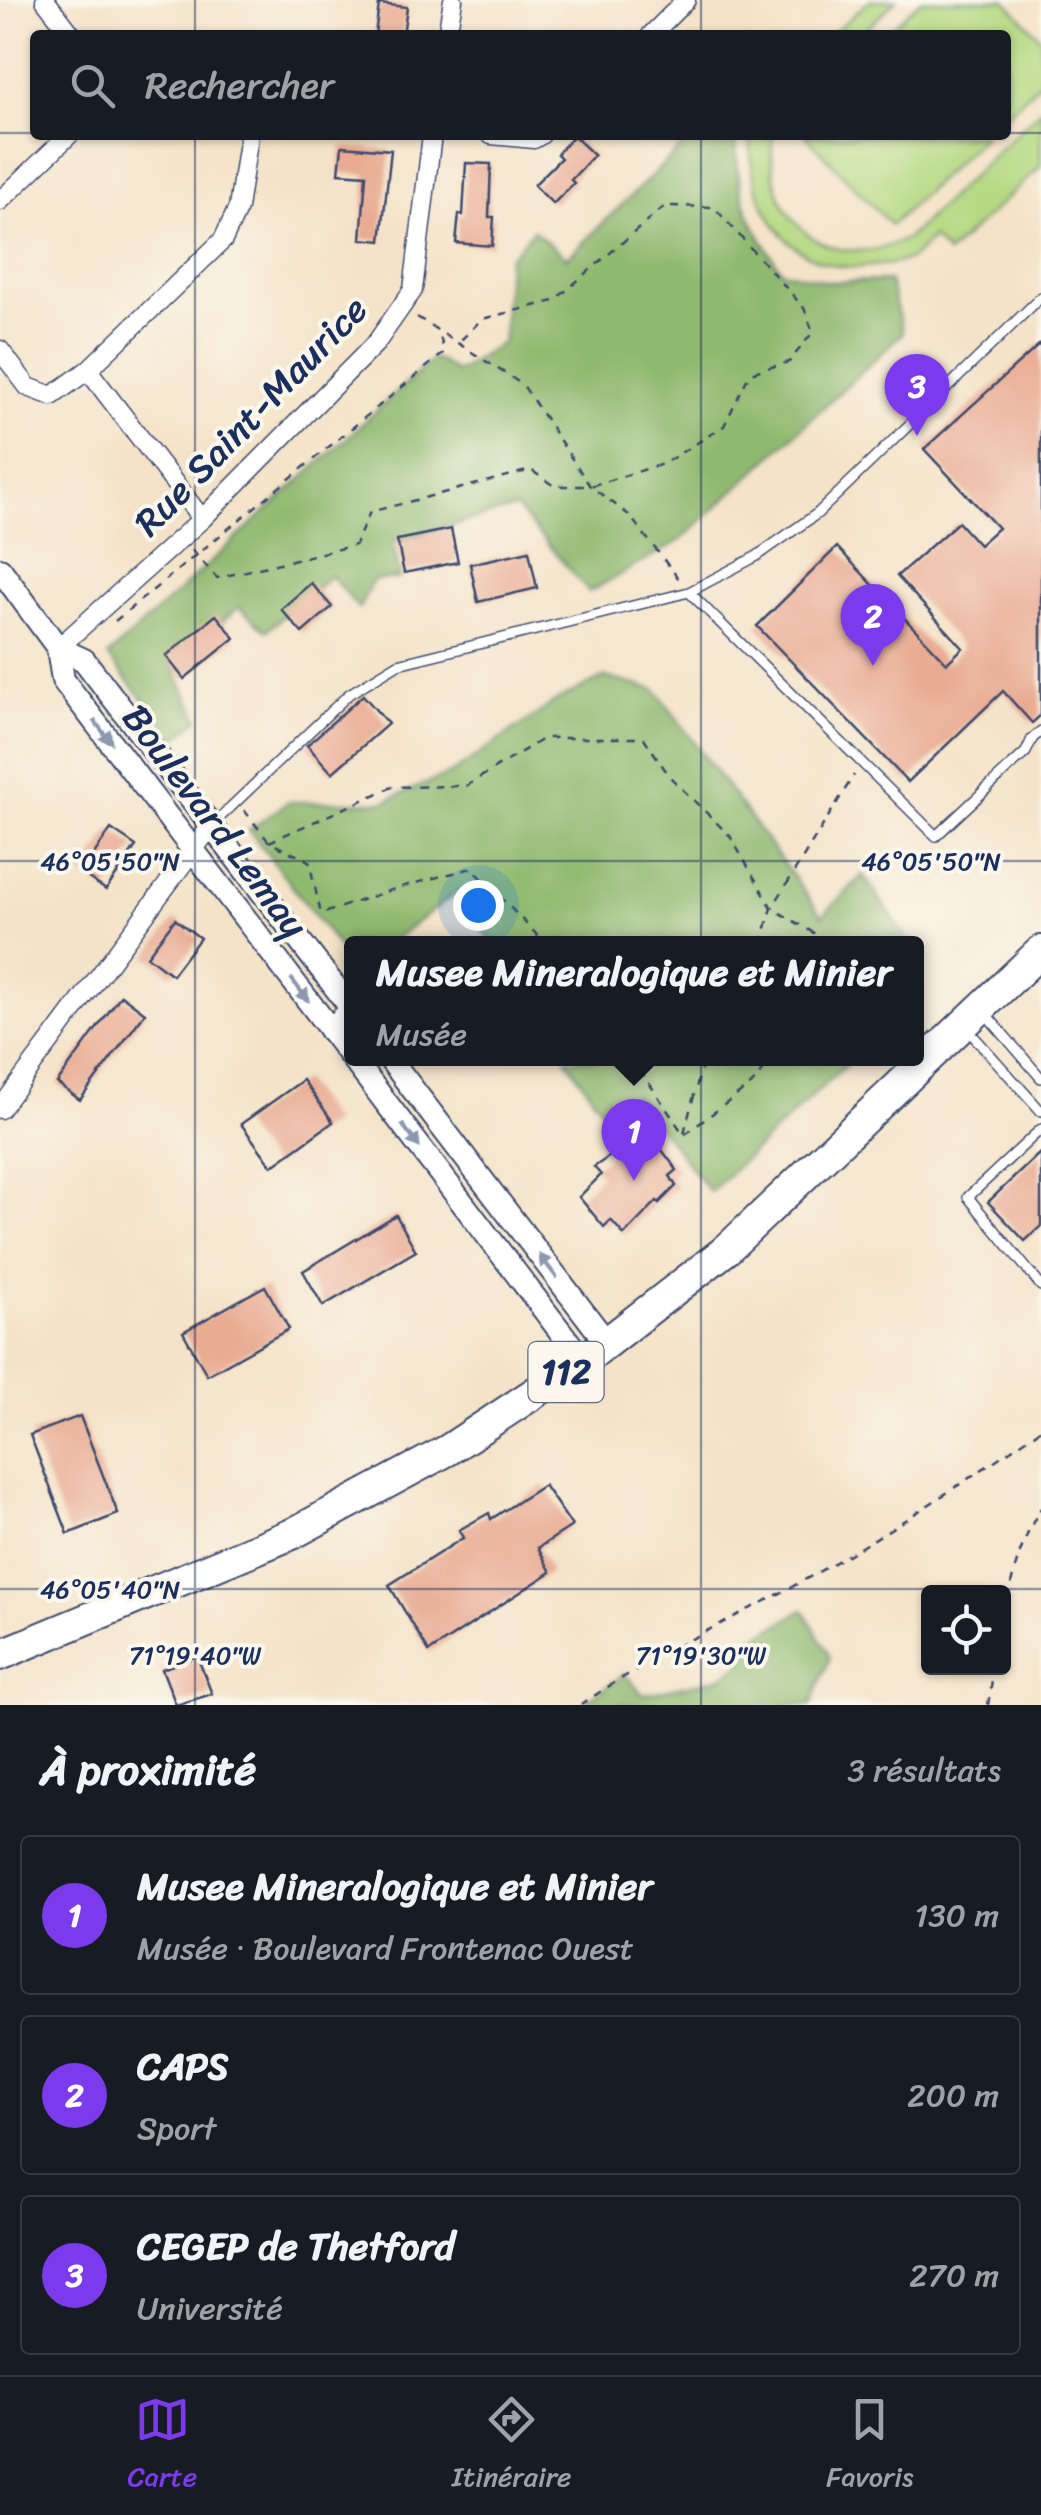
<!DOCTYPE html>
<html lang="fr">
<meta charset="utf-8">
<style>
:root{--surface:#171b24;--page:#20242c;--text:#f1f3f6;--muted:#9ea1a6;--line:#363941;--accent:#7c3aed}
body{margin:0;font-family:Sriracha,sans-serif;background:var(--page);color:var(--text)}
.controls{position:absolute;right:30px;bottom:30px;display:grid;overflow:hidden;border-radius:10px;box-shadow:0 2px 8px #0004}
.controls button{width:90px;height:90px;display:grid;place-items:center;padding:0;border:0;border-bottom:2px solid var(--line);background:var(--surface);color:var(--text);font:50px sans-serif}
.you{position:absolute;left:478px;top:905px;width:35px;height:35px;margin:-25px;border:8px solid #fff;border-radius:50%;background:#1a73e8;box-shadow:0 0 0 15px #1a73e833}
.badge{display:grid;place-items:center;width:65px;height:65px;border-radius:50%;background:var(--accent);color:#fff;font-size:32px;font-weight:700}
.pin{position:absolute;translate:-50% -82px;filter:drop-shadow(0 2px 5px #0008)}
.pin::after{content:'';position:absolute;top:52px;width:35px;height:30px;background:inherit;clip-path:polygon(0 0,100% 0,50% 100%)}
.popup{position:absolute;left:344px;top:936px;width:580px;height:130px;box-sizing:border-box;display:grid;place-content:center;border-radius:10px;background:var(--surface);filter:drop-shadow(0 2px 8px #0005);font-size:32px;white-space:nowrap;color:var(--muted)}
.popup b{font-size:38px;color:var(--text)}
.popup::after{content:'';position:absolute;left:50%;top:100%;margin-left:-20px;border:20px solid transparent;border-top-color:var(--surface)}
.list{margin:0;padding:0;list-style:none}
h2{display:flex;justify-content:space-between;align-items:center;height:130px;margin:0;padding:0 40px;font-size:42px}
h2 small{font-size:32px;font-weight:400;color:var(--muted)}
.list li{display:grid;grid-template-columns:65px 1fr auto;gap:30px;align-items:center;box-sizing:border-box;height:160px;margin:0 20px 20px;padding:0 20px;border:2px solid var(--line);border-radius:10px}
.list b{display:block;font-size:38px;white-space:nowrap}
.list p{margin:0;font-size:32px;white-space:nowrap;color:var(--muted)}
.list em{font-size:32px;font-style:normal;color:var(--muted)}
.icon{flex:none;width:55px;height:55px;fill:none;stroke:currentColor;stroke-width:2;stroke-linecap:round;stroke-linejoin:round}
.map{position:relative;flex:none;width:1041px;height:1705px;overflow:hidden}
.search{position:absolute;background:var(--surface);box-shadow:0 2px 8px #0004;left:30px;right:30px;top:30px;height:110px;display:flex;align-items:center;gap:25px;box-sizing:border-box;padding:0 35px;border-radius:10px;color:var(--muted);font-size:38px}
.sheet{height:670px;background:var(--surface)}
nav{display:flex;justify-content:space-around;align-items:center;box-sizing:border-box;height:140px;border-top:2px solid var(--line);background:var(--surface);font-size:28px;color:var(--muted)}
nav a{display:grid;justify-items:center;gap:5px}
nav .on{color:var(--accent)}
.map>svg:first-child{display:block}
.green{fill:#b5d982;stroke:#688470;stroke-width:2.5}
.forest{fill:#90b970;stroke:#567467;stroke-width:2.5}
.building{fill:#e9ac93}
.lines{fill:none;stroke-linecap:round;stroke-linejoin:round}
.service-casing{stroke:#3c4a6e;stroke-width:12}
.minor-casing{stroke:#3c4a6e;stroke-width:21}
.tertiary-casing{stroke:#3c4a6e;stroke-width:26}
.primary-casing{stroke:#3c4a6e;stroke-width:34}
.path{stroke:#3c4a6e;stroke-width:2.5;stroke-dasharray:8 8;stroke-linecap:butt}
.service{stroke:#fff;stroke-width:9}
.minor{stroke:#fff;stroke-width:18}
.tertiary{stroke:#fff;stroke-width:22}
.primary{stroke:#fff;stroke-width:30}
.oneway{fill:#8d97ae}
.ticks{fill:none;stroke:#1b2f5e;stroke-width:2.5;stroke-opacity:0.45}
.labels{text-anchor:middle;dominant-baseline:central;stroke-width:8;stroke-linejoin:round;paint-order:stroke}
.shield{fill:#fbf7ec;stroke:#5e6b89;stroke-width:2.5}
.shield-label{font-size:35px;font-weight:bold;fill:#1b2f5e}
.street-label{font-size:38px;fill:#1b2f5e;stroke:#fbf7ec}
.ticks-label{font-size:25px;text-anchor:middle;fill:#1b2f5e;stroke:#fbf7ec;stroke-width:8;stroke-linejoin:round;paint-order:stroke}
</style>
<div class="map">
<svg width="1041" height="1705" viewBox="0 0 1041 1705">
<rect width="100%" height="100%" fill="#fbf7ec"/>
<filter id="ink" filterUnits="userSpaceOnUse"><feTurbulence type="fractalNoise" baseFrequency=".01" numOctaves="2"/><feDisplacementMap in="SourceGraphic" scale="20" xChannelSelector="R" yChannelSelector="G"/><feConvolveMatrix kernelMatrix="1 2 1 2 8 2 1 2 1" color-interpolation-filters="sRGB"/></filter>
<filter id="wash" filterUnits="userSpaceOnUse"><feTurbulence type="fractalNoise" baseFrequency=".0048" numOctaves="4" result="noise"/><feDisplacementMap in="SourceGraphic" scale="40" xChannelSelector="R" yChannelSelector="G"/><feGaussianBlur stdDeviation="2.25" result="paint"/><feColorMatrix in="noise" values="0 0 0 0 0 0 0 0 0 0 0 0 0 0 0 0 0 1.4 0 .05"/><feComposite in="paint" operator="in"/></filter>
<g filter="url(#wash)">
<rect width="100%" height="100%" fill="#f4e3c8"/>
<!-- green -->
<g class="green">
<polygon points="870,0 896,0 860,35 831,35"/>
<polygon points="921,0 1005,0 1041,38 1041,81 1006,115 1006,35 884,35"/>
<path d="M1041 109V166L947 254 932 238C925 244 917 255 909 259 899 265 881 264 870 266 792 277 746 206 751 135H773C762 219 828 278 908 238Z"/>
<polygon points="805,135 985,135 891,225"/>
</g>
<!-- forest -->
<g class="forest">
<path d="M694 135H736C736 196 748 222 782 271L830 282 889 281 903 333 681 540 589 592 516 508 393 541 400 578 373 580 359 609 331 576 266 631 239 607 172 665 199 719 176 739 108 656 434 358 457 372 503 342 508 259 533 230 567 258Z"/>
<polygon points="605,677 656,690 822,916 863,875 910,943 491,943 459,891 389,943 352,944 351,963 249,830 288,802 383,802 454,772 559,699"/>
<polygon points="566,1059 852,1059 710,1192 634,1095 612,1124"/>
<polygon points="804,1610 830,1657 811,1705 581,1705 625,1674 643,1695 719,1678 741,1664 754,1638"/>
</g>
<g id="blocks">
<!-- building -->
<g class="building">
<polygon points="379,4 407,7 403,35 375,35"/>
<polygon points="574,136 594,155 571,180 574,183 553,204 534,185 561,158 557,154"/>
<polygon points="342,146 391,150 381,241 361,239 366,175 339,173"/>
<polygon points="466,163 491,164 489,217 494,217 492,246 456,243 459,214 463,215"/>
<polygon points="1041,343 1041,715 1032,723 1003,691 908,782 757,626 837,547 947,663 963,648 897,576 958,522 979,545 998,528 924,449"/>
<polygon points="451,529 458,562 404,573 397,540"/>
<polygon points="529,551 537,588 478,602 470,564"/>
<polygon points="311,583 332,607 302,633 281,609"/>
<polygon points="216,615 235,638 184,679 166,656"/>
<polygon points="363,695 388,724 332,773 307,745"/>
<polygon points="111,829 136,846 106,890 81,873"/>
<polygon points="175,919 200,938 172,975 147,956"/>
<polygon points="121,995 145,1013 80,1100 57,1083"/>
<polygon points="303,1080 333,1122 272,1166 241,1124"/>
<polygon points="638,1118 677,1170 670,1176 676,1186 659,1203 657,1201 624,1235 611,1220 604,1227 579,1197 601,1175 594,1167 616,1152 608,1145"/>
<polygon points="1041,1152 1041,1226 1025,1241 988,1202"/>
<polygon points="396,1215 416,1251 323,1306 303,1271"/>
<polygon points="265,1286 289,1329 207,1375 183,1332"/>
<polygon points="80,1416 118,1514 68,1534 30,1435"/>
<polygon points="544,1485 572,1526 538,1548 551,1572 429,1652 389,1585 463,1538 459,1530 489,1513 491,1519"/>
<polygon points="197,1656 212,1694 176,1705 162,1669"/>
</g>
</g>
</g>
<g filter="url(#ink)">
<use href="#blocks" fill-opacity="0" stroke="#3c4a6e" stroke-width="2.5"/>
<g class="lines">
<!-- service casing -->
<g class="service-casing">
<g id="service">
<polyline points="689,592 936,836 1026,752 1032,739 1041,731"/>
<polyline points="213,824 349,694 398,664 689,592 757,556 818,513 1041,297"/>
<polyline points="984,1012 1041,1078"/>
<polyline points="968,1030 1041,1111"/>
<polyline points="1041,1129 968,1197 1041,1286"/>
</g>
</g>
<!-- minor casing -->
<g class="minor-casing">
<g id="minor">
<polyline points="45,0 72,35"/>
<polyline points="447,35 453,0"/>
<polyline points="651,35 686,0"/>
<polyline points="491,135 534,139 541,135"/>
<polyline points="0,201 69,135"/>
<polyline points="0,350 28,387 52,396 88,370 202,519"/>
<polyline points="88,370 223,240 238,208 249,135"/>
<polyline points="58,648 202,519 376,343 413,290 432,135"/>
<polyline points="0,1109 211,826"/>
</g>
</g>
<!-- tertiary casing -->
<g class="tertiary-casing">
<g id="tertiary">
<polyline points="0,569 58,648 63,680 352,1058"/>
<polyline points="58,648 84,660 352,1009 330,1030"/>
<polyline points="352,1058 583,1361"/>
<polyline points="389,1058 607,1343"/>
</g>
</g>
<!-- primary casing -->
<g class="primary-casing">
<polyline id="primary" points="0,1655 292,1534 448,1450 583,1361 726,1250 1041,951"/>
</g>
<!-- path -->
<g class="path">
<polyline points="417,317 523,385 590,486 629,515 682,583"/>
<polyline points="192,550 217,578 355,545 370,512 531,470 554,486 590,486 663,464 724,426 750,373 789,362 813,332 804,308 714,207 665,206 554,301 482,319 458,343"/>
<polyline points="115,621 444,353 439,331"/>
<polyline points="244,810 269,842 309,861 321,914 397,888 472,868 536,934 540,944"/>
<polyline points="269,842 392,787 466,786 544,738 644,738 670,777 730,836 772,908 832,944"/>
<polyline points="761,944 772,908 854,775"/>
<polyline points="629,1058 639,1068 684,1135 752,1084 772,1058"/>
<polyline points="869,1058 877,1068"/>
<polyline points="684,1133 704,1058"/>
<path d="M1004 1616C1012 1577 1020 1542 1041 1508"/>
<path d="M581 1705C646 1659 718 1626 788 1589 876 1541 959 1486 1041 1429"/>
<polyline points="988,1705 994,1668"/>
</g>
<!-- service -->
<use href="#service" class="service"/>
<!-- minor -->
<use href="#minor" class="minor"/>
<!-- tertiary -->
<use href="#tertiary" class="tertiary"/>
<!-- primary -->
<use href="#primary" class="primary"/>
</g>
<!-- one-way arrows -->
<defs><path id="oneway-solid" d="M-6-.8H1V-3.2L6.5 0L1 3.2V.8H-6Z" transform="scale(2.5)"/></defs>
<g class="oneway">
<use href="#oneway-solid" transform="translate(103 732) rotate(53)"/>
<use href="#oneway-solid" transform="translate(300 990) rotate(53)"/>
<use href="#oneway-solid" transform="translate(411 1136) rotate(53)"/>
<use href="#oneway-solid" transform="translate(548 1266) rotate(-127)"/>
</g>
</g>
<!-- ticks -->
<path class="ticks" d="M195 0V35M701 0V35M0 133H35M1006 133H1041M195 135V1705M701 135V1705M0 861H1041M0 1589H1041"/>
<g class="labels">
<!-- shield labels -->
<rect class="shield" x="528.5" y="1342" width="75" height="60" rx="8"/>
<g class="shield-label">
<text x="566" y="1372">112</text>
</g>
<!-- street labels -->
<g class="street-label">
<text transform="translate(251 416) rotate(-46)">Rue Saint-Maurice</text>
<text transform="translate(215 821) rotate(53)">Boulevard Lemay</text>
</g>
</g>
<g class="ticks-label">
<text x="110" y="870">46°05'50"N</text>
<text x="931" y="870">46°05'50"N</text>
<text x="110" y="1598">46°05'40"N</text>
<text x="195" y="1664">71°19'40"W</text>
<text x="701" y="1664">71°19'30"W</text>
</g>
</svg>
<div class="controls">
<button><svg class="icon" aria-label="locate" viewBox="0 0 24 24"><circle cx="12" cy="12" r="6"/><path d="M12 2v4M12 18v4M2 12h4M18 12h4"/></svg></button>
</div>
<div class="you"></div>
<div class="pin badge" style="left:634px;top:1181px">1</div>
<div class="popup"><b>Musee Mineralogique et Minier</b>Musée</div>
<div class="pin badge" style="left:873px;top:666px">2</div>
<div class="pin badge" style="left:917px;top:436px">3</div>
<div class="search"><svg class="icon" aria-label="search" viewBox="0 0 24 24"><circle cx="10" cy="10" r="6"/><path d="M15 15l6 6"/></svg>Rechercher</div>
</div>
<section class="sheet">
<h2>À proximité<small>3 résultats</small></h2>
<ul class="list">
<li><span class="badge">1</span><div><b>Musee Mineralogique et Minier</b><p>Musée · Boulevard Frontenac Ouest</p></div><em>130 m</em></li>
<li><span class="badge">2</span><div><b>CAPS</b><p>Sport</p></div><em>200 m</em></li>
<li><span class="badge">3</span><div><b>CEGEP de Thetford</b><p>Université</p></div><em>270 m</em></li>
</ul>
</section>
<nav>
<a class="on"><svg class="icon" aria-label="map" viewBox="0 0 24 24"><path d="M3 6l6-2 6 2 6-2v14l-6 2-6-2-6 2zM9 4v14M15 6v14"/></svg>Carte</a>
<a><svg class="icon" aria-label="directions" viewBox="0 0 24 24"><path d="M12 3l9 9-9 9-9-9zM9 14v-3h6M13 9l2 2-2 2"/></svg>Itinéraire</a>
<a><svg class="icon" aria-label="saved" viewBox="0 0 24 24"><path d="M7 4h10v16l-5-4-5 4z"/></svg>Favoris</a>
</nav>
